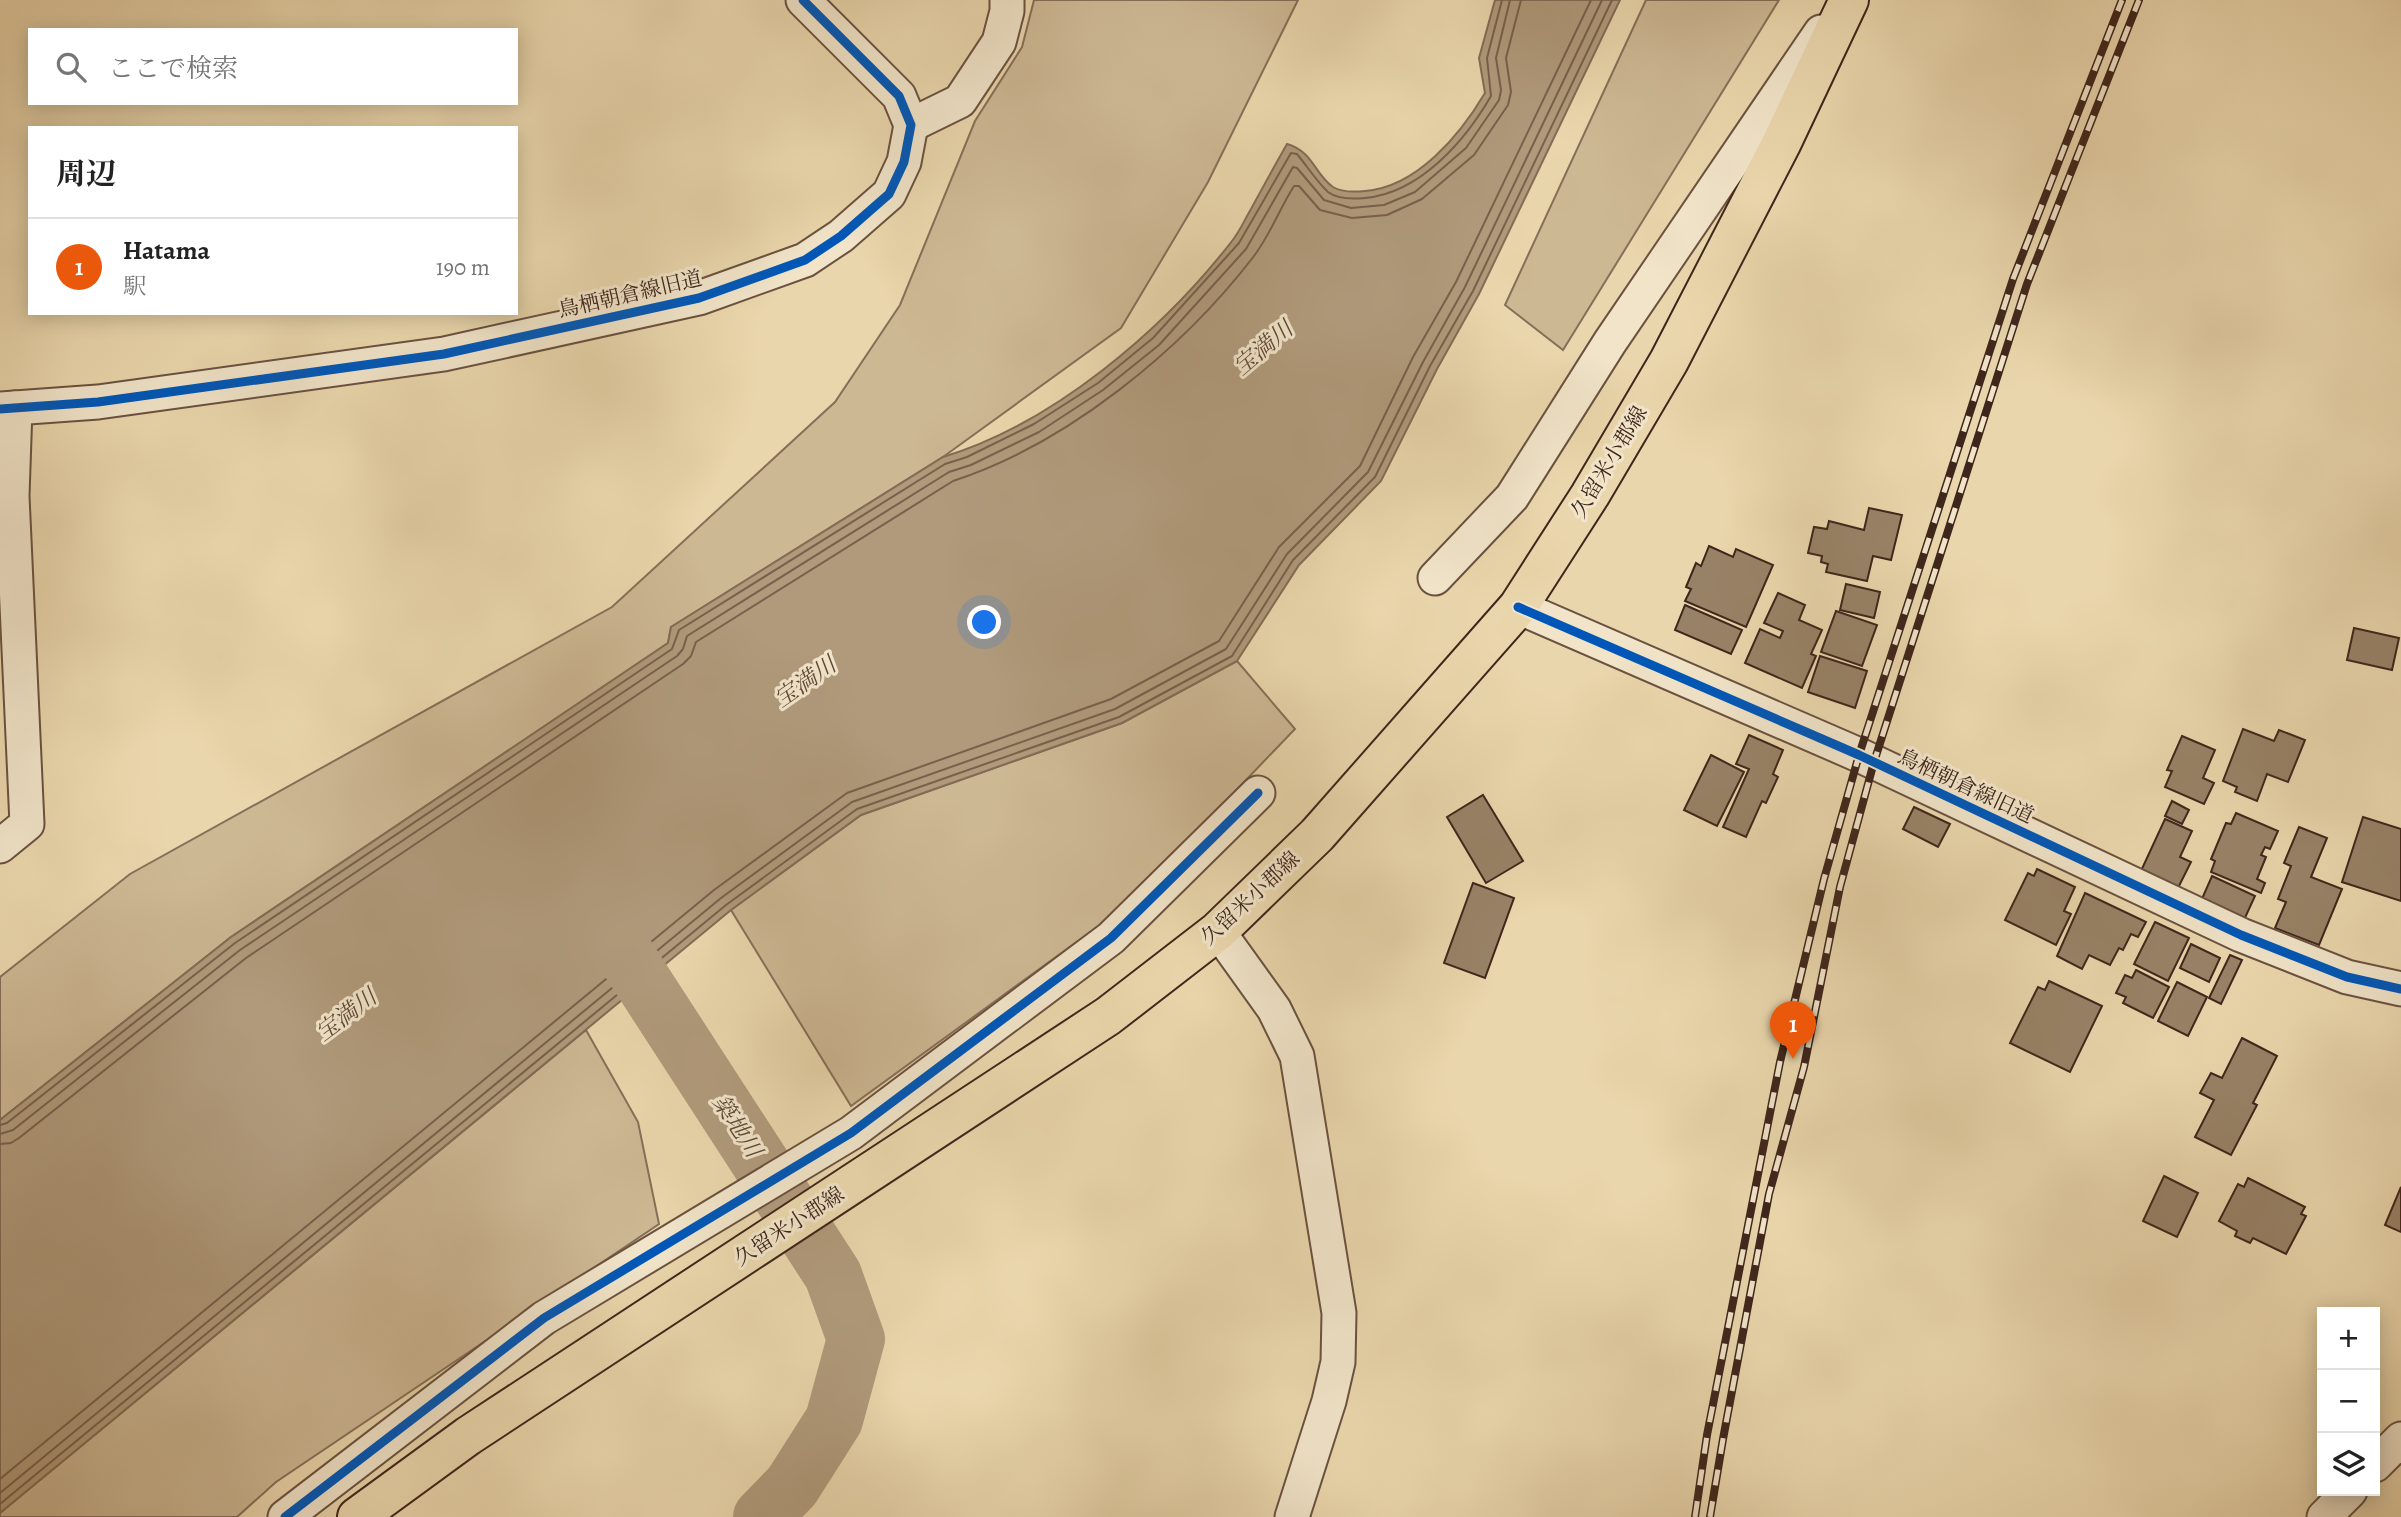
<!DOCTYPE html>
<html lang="ja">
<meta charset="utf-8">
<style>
:root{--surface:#fff;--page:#f6f6f6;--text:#222;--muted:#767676;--line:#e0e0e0;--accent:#ea580c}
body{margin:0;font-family:Alegreya,"Noto Serif JP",serif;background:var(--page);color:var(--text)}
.controls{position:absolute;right:21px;bottom:21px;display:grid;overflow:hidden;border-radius:0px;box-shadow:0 4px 18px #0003}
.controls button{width:63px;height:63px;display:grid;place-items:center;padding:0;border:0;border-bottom:2px solid var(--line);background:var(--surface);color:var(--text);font:35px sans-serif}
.you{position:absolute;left:985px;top:623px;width:24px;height:24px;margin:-18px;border:5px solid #fff;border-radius:50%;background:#1a73e8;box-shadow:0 0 0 10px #1a73e833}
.badge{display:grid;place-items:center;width:46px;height:46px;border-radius:50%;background:var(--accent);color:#fff;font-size:23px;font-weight:700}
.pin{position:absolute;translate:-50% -58px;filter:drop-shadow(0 2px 4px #0008)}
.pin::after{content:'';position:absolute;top:37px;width:24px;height:21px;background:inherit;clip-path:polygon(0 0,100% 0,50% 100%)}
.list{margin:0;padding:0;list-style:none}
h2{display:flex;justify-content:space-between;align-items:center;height:91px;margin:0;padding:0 28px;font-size:30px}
h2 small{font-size:23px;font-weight:400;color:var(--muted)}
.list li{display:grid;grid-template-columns:46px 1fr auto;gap:21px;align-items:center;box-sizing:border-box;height:98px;padding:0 28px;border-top:2px solid var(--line)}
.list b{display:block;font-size:26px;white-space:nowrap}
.list p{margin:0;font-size:23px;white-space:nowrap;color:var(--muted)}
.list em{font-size:23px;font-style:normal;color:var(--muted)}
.icon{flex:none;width:38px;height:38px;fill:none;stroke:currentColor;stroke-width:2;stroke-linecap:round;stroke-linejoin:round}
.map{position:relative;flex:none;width:2401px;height:1517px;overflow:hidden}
.search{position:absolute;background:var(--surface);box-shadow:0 4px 18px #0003;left:28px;top:28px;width:490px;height:77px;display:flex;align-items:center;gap:18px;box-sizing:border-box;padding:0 24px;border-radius:0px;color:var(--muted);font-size:26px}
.panel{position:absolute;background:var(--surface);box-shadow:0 4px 18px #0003;left:28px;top:126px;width:490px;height:189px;border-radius:0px}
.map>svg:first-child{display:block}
.green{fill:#cdb894;stroke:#866f58;stroke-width:2}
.water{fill:#b09a7b;stroke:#836c55;stroke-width:2}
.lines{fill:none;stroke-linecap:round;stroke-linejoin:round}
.shore{stroke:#78604c;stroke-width:2}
.river{stroke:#b09a7b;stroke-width:58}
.building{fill:#988267;stroke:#3f261c;stroke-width:2}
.minor-casing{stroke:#6a5240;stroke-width:37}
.major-casing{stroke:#3f261c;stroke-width:42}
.minor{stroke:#f1e4c9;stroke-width:33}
.major{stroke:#ead6ac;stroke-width:38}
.rail-casing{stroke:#3f261c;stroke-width:8}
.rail{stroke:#f1e4c9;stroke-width:5;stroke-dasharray:16;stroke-linecap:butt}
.cycleway-casing{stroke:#f1e4c9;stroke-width:13}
.cycleway{stroke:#0057b8;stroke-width:9}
.labels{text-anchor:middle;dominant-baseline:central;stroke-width:6;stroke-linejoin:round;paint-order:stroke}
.street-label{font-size:21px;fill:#3f261c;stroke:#f1e4c9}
.water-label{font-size:23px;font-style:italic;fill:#614938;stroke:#f1e4c9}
</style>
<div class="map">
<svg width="2401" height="1517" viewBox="0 0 2401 1517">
<rect width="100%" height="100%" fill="#ead6ac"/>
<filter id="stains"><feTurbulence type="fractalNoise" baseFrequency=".00286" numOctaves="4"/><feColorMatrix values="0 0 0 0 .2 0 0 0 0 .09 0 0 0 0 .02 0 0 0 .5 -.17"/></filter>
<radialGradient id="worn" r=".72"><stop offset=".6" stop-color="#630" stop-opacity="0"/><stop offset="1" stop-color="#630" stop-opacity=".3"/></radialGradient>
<!-- green -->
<g class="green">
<polygon points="1034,0 1298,0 1208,182 1121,328 943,457 671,627 668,643 231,937 0,1120 0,977 130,874 612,607 835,402 900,305 975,121 1022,47"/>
<polygon points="1646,0 1779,0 1563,350 1505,305"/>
<polygon points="1237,661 1295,729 1122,909 851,1106 731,910 861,815 1122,723"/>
<polygon points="586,1030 638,1122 659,1224 276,1482 237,1517 0,1517 0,1513"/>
</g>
<!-- water -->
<path class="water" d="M1495 0H1620L1479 294 1437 369 1381 481 1299 565 1237 661 1122 723 861 815 731 910 0 1513V1120L231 937 668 643 671 627 943 457C1053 424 1163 330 1232 241 1240 231 1245 219 1251 209 1263 187 1275 165 1287 144 1314 152 1314 174 1333 187 1341 192 1355 192 1365 191 1417 187 1460 135 1485 93L1479 58Z"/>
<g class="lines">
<!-- shore -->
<g class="shore">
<path d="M0 1125 7 1123 235 943 672 649 679 630 945 464 967 457 1034 424 1098 383 1153 338 1239 243 1291 153 1297 154C1307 166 1317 182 1328 192 1337 199 1354 199 1365 198 1420 193 1465 141 1491 96L1487 58 1502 0"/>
<polyline points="0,1134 13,1130 240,950 677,656 683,649 687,636 949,472 971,465 1039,432 1103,390 1159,345 1246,249 1293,167 1297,168 1324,200 1351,208 1384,205 1415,192 1466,148 1499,100 1501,90 1496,58 1510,0"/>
<path d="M0 1144 11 1143 19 1138 246 958 683 664 691 656 696 642 953 481C1067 444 1182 350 1254 256 1270 235 1280 208 1294 186H1299L1320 210 1352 218 1387 215 1422 199 1474 155 1508 105 1511 92 1506 58 1521 0"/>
<polyline points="0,1479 714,890 847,793 1111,699 1219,641 1279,547 1360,466 1413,357 1456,282 1591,0"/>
<polyline points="0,1493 721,898 852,802 1115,709 1226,649 1287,554 1368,472 1423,362 1465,287 1602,0"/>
<polyline points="0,1504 726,905 857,809 1119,717 1232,656 1293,560 1375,477 1430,366 1473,291 1612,0"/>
</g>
<!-- river -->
<polyline class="river" points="601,917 833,1275 856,1339 834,1420 792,1486 762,1517"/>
</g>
<!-- building -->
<g class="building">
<polygon points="1869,508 1902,515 1891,560 1873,556 1867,581 1826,572 1828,564 1821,562 1822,556 1808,553 1814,527 1827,529 1829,521 1864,530"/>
<polygon points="1709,546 1733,557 1736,549 1773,565 1746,627 1685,601 1691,589 1686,587 1696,563 1701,566"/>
<polygon points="1846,584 1880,592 1874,618 1840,610"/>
<polygon points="1778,593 1805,605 1799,620 1822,630 1811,654 1816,656 1802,688 1745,663 1760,629 1780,638 1783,631 1764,623"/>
<polygon points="1685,605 1742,630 1731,654 1675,630"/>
<polygon points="1836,611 1877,625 1862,666 1821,652"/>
<polygon points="2354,628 2399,638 2392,670 2347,660"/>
<polygon points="1820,656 1867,671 1855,708 1808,692"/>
<polygon points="2243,729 2274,741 2279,730 2305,740 2288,782 2267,774 2257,801 2235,792 2237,787 2223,781"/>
<polygon points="1749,735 1783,750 1773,774 1778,777 1766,803 1762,801 1746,837 1723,827 1749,769 1736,764"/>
<polygon points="2182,736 2215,750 2203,778 2214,783 2204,804 2165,787 2172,771 2167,770"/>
<polygon points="1711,755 1744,772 1717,826 1684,810"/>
<polygon points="1483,795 1523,861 1486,883 1447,817"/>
<polygon points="2172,801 2189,810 2182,824 2165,816"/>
<polygon points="1914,807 1950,824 1938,847 1903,829"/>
<polygon points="2236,813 2278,831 2270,849 2265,847 2261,855 2266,857 2257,879 2265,883 2261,893 2211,872 2215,861 2211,859 2226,823 2231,824"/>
<polygon points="2363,817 2401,829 2401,901 2342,882"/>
<polygon points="2165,819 2192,831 2180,857 2191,862 2177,890 2140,873"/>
<polygon points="2299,827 2327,838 2311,877 2342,889 2319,945 2275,928 2286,902 2278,899 2291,866 2284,863"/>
<polygon points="2037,869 2075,887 2064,911 2071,914 2056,945 2005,920 2028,873 2034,876"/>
<polygon points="2212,876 2255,896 2244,920 2201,901"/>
<polygon points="1473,883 1514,898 1485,978 1444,963"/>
<polygon points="2085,893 2146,922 2138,937 2131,934 2123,950 2119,948 2110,965 2089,955 2082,969 2057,956"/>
<polygon points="2155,922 2189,938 2168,981 2134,964"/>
<polygon points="2191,944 2220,958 2209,982 2180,968"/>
<polygon points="2230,955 2242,960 2221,1004 2209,998"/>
<polygon points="2136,970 2169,987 2153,1018 2123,1003 2126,997 2116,993 2125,975 2132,978"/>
<polygon points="2049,981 2102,1006 2070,1072 2010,1043 2038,987 2045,990"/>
<polygon points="2177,982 2207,997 2188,1036 2158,1021"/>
<polygon points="2242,1038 2277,1056 2253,1103 2257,1105 2231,1155 2195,1137 2214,1100 2200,1093 2211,1073 2222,1078"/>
<polygon points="2164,1176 2198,1193 2177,1237 2143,1221"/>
<polygon points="2248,1178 2305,1207 2301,1214 2306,1216 2286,1254 2253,1238 2250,1243 2235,1236 2237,1231 2219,1221 2238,1184 2244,1187"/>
<polygon points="2401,1187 2401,1232 2385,1225"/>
</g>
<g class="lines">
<!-- minor casing -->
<g class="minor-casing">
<g id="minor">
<polyline points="911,125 960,101 999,42 1007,11 1007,0"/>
<polyline points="0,409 98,402 444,354 699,298 805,260 841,236 889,194 904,162 911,125 899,96 803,0"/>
<polyline points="1435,578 1512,497 1610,342 1821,32"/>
<polyline points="1518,607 1859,755 2241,935 2347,977 2401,989"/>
<polyline points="0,846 27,824 12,496 15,408"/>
<polyline points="1218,931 1274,1009 1297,1056 1339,1313 1338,1362 1329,1401 1292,1517"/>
<polyline points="2375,1465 2401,1439"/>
<polyline points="285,1517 544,1318 851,1133 1111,938 1258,793"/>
<polyline points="2324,1517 2350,1491"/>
</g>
</g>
<!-- major casing -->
<g class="major-casing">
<polyline id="major" points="357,1517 468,1436 1108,1016 1218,931 1317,835 1518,607 1590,495 1669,361 1782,142 1849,0"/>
</g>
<!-- minor -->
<use href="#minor" class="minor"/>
<!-- major -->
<use href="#major" class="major"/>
<!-- rail casing -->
<g class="rail-casing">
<g id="rail">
<polyline points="1695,1517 1707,1435 1780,1062 1824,879 1859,755 2013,279 2122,0"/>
<polyline points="1710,1517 1723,1439 1769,1194 1804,1067 1840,887 1874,762 2027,284 2139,0"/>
</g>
</g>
<!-- rail -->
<use href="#rail" class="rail"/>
<!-- cycleway casing -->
<g class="cycleway-casing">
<g id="cycleway">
<polyline points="0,409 98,402 444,354 699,298 805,260 841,236 889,194 904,162 911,125 899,96 803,0"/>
<polyline points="1518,607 1859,755 2241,935 2347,977 2401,989"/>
<polyline points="285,1517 544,1318 851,1133 1111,938 1258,793"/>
</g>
</g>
<!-- cycleway -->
<use href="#cycleway" class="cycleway"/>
</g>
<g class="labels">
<!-- street labels -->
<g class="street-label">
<text transform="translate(630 294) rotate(-13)">鳥栖朝倉線旧道</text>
<text transform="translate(1609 462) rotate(-59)">久留米小郡線</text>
<text transform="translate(1966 786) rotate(25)">鳥栖朝倉線旧道</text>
<text transform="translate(1250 898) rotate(-43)">久留米小郡線</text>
<text transform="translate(789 1226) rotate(-33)">久留米小郡線</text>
</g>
<!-- water labels -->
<g class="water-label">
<text transform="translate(1263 348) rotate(-40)">宝満川</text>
<text transform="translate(805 682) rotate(-35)">宝満川</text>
<text transform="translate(346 1015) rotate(-37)">宝満川</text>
<text transform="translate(737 1126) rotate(57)">築地川</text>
</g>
</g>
<rect width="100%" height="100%" filter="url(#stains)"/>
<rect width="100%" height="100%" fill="url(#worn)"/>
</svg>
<div class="controls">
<button>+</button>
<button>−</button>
<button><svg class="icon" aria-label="layers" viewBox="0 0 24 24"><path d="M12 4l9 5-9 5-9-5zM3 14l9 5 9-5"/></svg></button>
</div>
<div class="you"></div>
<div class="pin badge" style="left:1793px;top:1059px">1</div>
<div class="search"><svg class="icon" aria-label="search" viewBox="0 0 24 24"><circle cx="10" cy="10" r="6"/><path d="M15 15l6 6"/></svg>ここで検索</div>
<section class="panel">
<h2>周辺<small></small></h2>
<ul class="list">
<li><span class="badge">1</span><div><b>Hatama</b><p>駅</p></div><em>190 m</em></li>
</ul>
</section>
</div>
